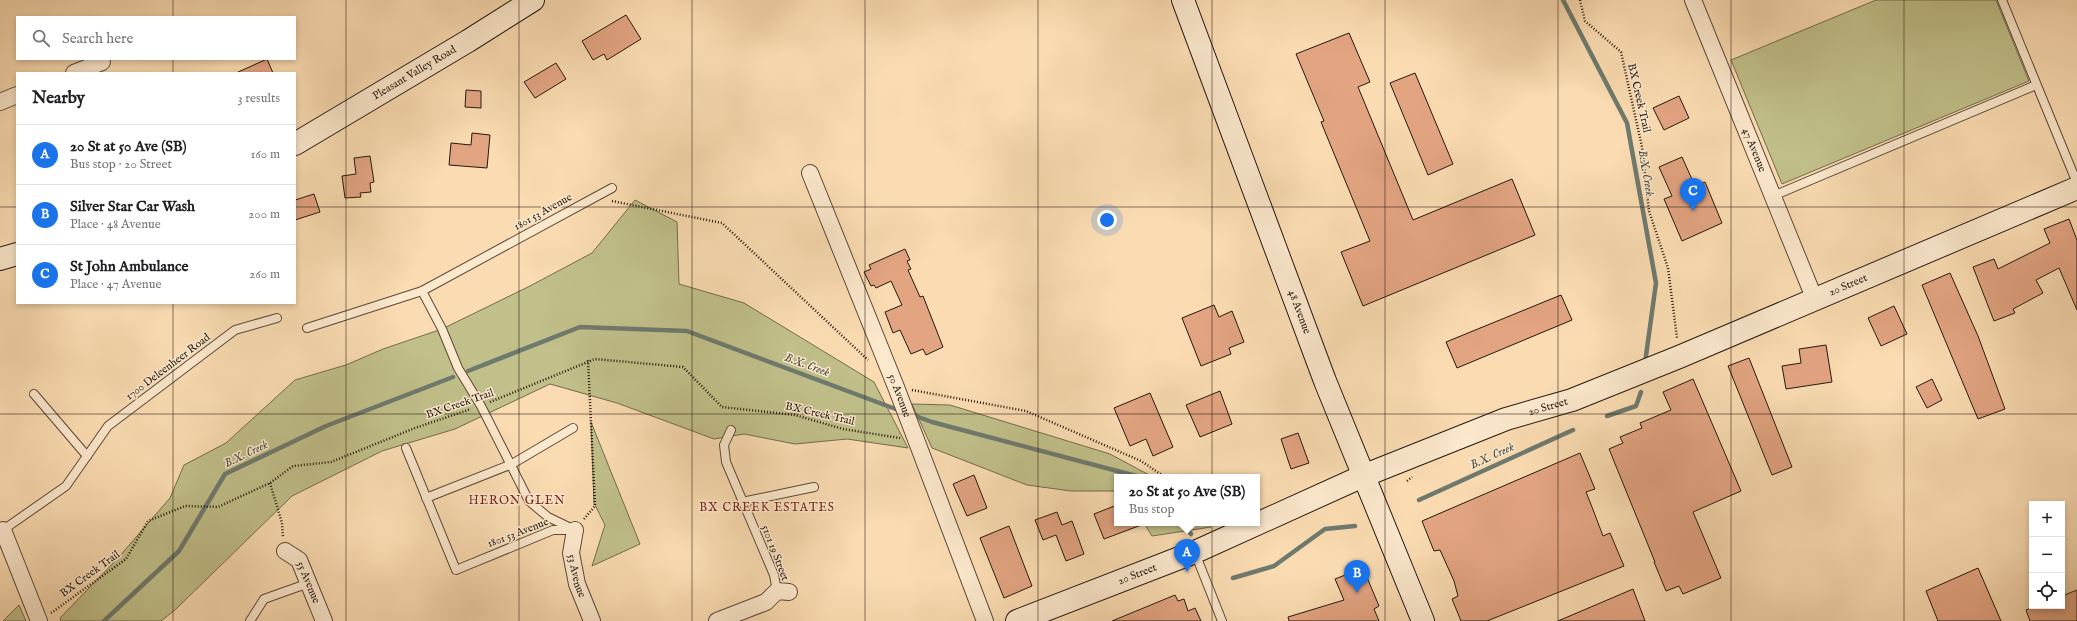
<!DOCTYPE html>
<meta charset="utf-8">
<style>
:root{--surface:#fff;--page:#f6f6f6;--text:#202124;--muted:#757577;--line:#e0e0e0;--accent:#1a73e8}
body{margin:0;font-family:"IM FELL English",serif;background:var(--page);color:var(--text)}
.controls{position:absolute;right:12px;bottom:12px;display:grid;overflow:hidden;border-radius:0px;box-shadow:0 2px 6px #0003}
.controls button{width:36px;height:36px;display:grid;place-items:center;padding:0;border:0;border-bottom:1px solid var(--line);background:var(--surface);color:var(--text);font:20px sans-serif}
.you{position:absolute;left:1107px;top:220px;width:14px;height:14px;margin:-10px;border:3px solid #fff;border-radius:50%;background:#1a73e8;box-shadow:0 0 0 6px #1a73e833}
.badge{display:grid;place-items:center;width:26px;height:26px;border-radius:50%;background:var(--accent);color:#fff;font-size:13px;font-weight:700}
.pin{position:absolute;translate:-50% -33px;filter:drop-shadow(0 1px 2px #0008)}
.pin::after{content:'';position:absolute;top:21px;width:14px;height:12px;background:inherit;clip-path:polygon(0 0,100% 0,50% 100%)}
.popup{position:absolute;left:1114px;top:474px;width:146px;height:52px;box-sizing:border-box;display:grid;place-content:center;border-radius:0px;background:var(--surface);filter:drop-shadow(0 1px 3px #0005);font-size:13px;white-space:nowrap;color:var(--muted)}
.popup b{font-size:15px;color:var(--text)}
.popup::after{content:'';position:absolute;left:50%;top:100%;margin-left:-8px;border:8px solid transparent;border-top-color:var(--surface)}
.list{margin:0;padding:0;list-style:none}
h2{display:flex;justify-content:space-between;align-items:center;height:52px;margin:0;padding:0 16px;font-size:17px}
h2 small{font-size:13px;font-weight:400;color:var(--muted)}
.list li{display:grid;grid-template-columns:26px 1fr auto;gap:12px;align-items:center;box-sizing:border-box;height:60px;padding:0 16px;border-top:1px solid var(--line)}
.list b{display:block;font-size:15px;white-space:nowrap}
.list p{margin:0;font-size:13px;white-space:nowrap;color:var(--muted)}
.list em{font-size:13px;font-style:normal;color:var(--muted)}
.icon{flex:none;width:22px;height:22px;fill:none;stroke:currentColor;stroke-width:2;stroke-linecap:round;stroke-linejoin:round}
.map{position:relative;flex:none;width:2077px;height:621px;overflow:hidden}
.search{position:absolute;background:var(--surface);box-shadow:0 2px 6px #0003;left:16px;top:16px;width:280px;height:44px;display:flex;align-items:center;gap:10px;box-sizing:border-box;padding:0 14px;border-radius:0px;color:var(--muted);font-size:15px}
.panel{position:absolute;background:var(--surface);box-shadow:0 2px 6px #0003;left:16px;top:72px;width:280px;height:232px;border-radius:0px}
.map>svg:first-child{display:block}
.green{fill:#c1c08a;stroke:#726c4e}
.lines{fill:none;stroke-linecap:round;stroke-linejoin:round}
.stream{stroke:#6e7a6e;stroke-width:4.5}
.building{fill:#e3a482;stroke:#241811}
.lane-casing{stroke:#5a4939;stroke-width:10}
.street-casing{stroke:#5a4939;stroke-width:18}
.secondary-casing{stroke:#241811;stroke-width:24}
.path{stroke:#241811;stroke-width:2.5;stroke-dasharray:1 2;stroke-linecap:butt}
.lane{stroke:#fce8cd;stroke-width:8}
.street{stroke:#fce8cd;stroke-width:16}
.secondary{stroke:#fce8cd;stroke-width:22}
.grid{fill:none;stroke:#241811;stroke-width:1;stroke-opacity:0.55}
.labels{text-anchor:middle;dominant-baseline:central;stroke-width:3;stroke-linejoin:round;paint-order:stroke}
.street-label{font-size:11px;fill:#241811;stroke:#fce8cd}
.water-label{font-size:12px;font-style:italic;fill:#4f5147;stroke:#fce8cd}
.neighbourhood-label{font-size:12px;letter-spacing:1px;fill:#7a1f14;stroke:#fce8cd}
</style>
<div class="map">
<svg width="2077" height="621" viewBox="0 0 2077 621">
<rect width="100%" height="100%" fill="#fbdcb2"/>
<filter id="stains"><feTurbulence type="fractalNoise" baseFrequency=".005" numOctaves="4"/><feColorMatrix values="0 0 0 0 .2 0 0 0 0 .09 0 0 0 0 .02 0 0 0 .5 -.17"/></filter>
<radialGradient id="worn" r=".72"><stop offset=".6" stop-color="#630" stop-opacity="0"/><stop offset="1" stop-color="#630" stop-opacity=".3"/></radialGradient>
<!-- green -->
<g class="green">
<polygon points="1876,0 1996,0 2029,81 1782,184 1731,60"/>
<polygon points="635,200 677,222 679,284 744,303 874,382 908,448 847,439 795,444 744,434 714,439 617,403 550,384 455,429 382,451 292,496 175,610 161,621 61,621 60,618 118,558 170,498 184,465 226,443 295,380 346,365 383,349 442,329 530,286 592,253"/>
<polygon points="912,404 950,405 1110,454 1153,477 1117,477 1117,491 1071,491 1027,485 932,448"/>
<polygon points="591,422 640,544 592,566 605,525 594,503"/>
<polygon points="1144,523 1208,523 1211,527 1152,536"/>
<polygon points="19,605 26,621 3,621"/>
</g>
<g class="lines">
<!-- stream -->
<g class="stream">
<polyline points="1563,0 1627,123 1656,283 1645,363"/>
<polyline points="468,371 580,327 687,331 901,411"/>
<polyline points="910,414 932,422 1140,477"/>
<polyline points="1607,416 1636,406 1641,392"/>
<polyline points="1419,500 1573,430"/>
<polyline points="1182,523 1191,534"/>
<polyline points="1233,578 1274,566 1325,529 1355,526"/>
<polyline points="104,621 179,551 225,474 326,426 453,377"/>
</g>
</g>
<!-- building -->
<g class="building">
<polygon points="626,15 641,39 607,60 604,54 593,60 582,41"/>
<polygon points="1349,33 1370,82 1358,87 1413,220 1512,179 1535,235 1363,306 1341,252 1370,241 1321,122 1324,121 1296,54"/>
<polygon points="267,59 273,73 236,73"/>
<polygon points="556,63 566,79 535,98 524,82"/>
<polygon points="1415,73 1453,164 1428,175 1390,83"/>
<polygon points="466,90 481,91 481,108 465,107"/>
<polygon points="1679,96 1689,118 1664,130 1653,108"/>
<polygon points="472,133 490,135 487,168 449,165 451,143 471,145"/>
<polygon points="370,156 374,182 370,183 371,192 360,193 361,197 345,198 342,176 356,174 354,158"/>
<polygon points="1682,157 1695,186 1705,182 1722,223 1682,241 1664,199 1672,196 1659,167"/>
<polygon points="314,194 320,212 295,220 295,200"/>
<polygon points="2069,219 2077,240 2077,310 2059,268 2036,280 2043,293 2013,309 2015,313 1994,321 1973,267 1994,259 1998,269 2050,243 2044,229"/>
<polygon points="905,249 910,260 907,261 911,269 908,270 920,297 923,296 943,347 926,355 923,349 911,354 900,330 893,333 885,312 902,305 891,281 876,288 874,285 871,286 864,272 871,269 869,265"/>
<polygon points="1950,273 1978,336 2005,409 1978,419 1922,285"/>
<polygon points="1561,295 1572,320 1457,368 1446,342"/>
<polygon points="1214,305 1219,317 1232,311 1244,342 1229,348 1231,354 1201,366 1182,318"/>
<polygon points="1894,306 1907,334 1881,346 1868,318"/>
<polygon points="1826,345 1832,382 1786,389 1782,366 1801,363 1799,349"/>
<polygon points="1749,358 1792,467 1772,475 1728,366"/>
<polygon points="1693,379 1741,491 1693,512 1721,578 1683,594 1679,586 1666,591 1654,562 1655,562 1609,449 1623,443 1620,437 1642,428 1640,423 1671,410 1663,392"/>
<polygon points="1932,379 1942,400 1927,408 1916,387"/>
<polygon points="1220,391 1232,424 1200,437 1186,405"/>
<polygon points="1150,393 1173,447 1153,456 1146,439 1130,446 1114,408"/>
<polygon points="1298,433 1309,463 1291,469 1281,439"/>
<polygon points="1580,453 1595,489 1586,492 1592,507 1603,536 1610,533 1624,566 1487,621 1461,621 1452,599 1458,596 1454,581 1440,550 1434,551 1422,521"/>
<polygon points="974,475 987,508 967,516 953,484"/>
<polygon points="1117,505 1117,523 1144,524 1104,539 1094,514"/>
<polygon points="1057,512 1062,525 1072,521 1084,554 1066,561 1056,535 1043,540 1035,520"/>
<polygon points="1009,526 1032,586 1004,598 980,538"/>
<polygon points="1363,568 1379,606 1374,609 1379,621 1289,621 1288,617 1344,600 1335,579"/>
<polygon points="1978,568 2001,621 1938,621 1926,591"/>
<polygon points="1633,589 1645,621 1558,621"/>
<polygon points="2077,590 2077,621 2030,621 2026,610 2036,606 2062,606 2062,596"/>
<polygon points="1175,595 1178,601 1184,599 1188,611 1195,608 1201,621 1112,621"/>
</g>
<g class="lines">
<!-- lane casing -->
<g class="lane-casing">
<g id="lane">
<polyline points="2002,0 2077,183"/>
<polyline points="1773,196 2036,85"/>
<polyline points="422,291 442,329 458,368 481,406 529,501 548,517 575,530"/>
<polyline points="307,328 422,291 612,188"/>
<polyline points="34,394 87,456"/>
<polyline points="731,430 724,445 726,462 774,575 777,591"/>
<polyline points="406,448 456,570 553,530 572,530"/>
<polyline points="426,498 512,464 573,428"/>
<polyline points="742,502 814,487"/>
<polyline points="3,530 66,486 108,426 235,330 277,318"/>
<polyline points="1195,553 1222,621"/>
<polyline points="250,621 264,599 309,583"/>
</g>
</g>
<!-- street casing -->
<g class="street-casing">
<g id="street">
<path id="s1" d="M1693 0 1815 300"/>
<polyline points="74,73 102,62"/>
<polyline points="0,102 17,95"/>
<path id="s2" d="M810 173 896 387 985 621"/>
<polyline points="3,530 39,621"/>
<path id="s3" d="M575 530 571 553 577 584 592 621"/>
<path id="s4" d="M285 551 299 560 324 621"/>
<polyline points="717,621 766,602 777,591 789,592"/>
</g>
</g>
<!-- secondary casing -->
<g class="secondary-casing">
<g id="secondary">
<path id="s5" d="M1183 0 1325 381 1423 621"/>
<path id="s6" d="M295 144 468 41 533 0"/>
<polyline points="0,259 17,254"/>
<path id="s7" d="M1017 621 1195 552 1363 476 1506 419 1572 400 1679 357 2077 188"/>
</g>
</g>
<!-- path -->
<g class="path">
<polyline points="1580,0 1585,21 1621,52 1642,147 1649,211 1668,268 1677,338"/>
<polyline points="612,201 722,223 868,360"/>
<polyline points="912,390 1026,411 1141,461 1165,477"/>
<polyline points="490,402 595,359 683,367 722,407 795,415 843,429 900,438"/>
<polyline points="1407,481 1412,477"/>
<polyline points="270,483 282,523 283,537"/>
<polyline points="584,519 595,506 588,360"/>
<polyline points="51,613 126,559 148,521 185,506 218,507 270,483 293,466 331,462 415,428 471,409"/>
</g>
<!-- lane -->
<use href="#lane" class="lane"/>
<!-- street -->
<use href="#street" class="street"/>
<!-- secondary -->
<use href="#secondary" class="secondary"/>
</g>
<!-- grid -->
<path class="grid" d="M173 0V17M346 0V621M519 0V621M692 0V621M865 0V621M1038 0V621M1212 0V621M1385 0V621M1558 0V621M1731 0V621M1904 0V621M173 59V73M0 207H17M295 207H2077M173 303V621M0 414H2077"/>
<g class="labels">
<!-- street labels -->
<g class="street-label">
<text stroke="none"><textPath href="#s6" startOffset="139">Pleasant Valley Road</textPath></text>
<text transform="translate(1639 98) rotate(77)">BX Creek Trail</text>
<text stroke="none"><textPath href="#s1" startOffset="162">47 Avenue</textPath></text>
<text transform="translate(543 212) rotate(-29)">1801 53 Avenue</text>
<text stroke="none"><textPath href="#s7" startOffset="897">20 Street</textPath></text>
<text stroke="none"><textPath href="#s5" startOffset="333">48 Avenue</textPath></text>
<text transform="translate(168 367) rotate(-37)">1700 Deleenheer Road</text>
<text stroke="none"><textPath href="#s2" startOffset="240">50 Avenue</textPath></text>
<text transform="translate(460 404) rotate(-19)">BX Creek Trail</text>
<text stroke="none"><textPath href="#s7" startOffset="573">20 Street</textPath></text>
<text transform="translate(820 414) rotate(13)">BX Creek Trail</text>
<text transform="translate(518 533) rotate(-21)">1801 53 Avenue</text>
<text transform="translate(775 553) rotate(69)">5101 19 Street</text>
<text transform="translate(90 574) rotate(-36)">BX Creek Trail</text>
<text stroke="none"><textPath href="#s7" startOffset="129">20 Street</textPath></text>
<text stroke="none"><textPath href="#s3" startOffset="47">53 Avenue</textPath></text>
<text stroke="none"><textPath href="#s4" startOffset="41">55 Avenue</textPath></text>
</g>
<!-- water labels -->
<g class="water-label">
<text transform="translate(1646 173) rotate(80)">B.X. Creek</text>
<text transform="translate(807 365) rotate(20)">B.X. Creek</text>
<text transform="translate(246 454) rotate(-26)">B.X. Creek</text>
<text transform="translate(1492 456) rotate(-25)">B.X. Creek</text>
</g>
<!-- neighbourhood labels -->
<g class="neighbourhood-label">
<text x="517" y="500">HERON GLEN</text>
<text x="767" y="507">BX CREEK ESTATES</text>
</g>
</g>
<rect width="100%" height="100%" filter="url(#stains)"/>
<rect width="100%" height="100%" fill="url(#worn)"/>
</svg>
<div class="controls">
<button>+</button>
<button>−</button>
<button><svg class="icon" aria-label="locate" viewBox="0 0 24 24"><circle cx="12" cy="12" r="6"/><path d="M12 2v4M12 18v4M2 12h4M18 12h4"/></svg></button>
</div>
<div class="you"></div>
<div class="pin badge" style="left:1187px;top:572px">A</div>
<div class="popup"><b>20 St at 50 Ave (SB)</b>Bus stop</div>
<div class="pin badge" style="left:1357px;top:593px">B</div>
<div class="pin badge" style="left:1693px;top:211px">C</div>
<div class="search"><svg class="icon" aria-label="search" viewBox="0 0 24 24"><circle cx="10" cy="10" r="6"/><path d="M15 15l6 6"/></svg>Search here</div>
<section class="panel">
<h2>Nearby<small>3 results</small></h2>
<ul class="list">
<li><span class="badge">A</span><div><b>20 St at 50 Ave (SB)</b><p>Bus stop · 20 Street</p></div><em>160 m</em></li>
<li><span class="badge">B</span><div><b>Silver Star Car Wash</b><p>Place · 48 Avenue</p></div><em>200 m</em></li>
<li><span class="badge">C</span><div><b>St John Ambulance</b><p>Place · 47 Avenue</p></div><em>260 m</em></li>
</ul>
</section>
</div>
